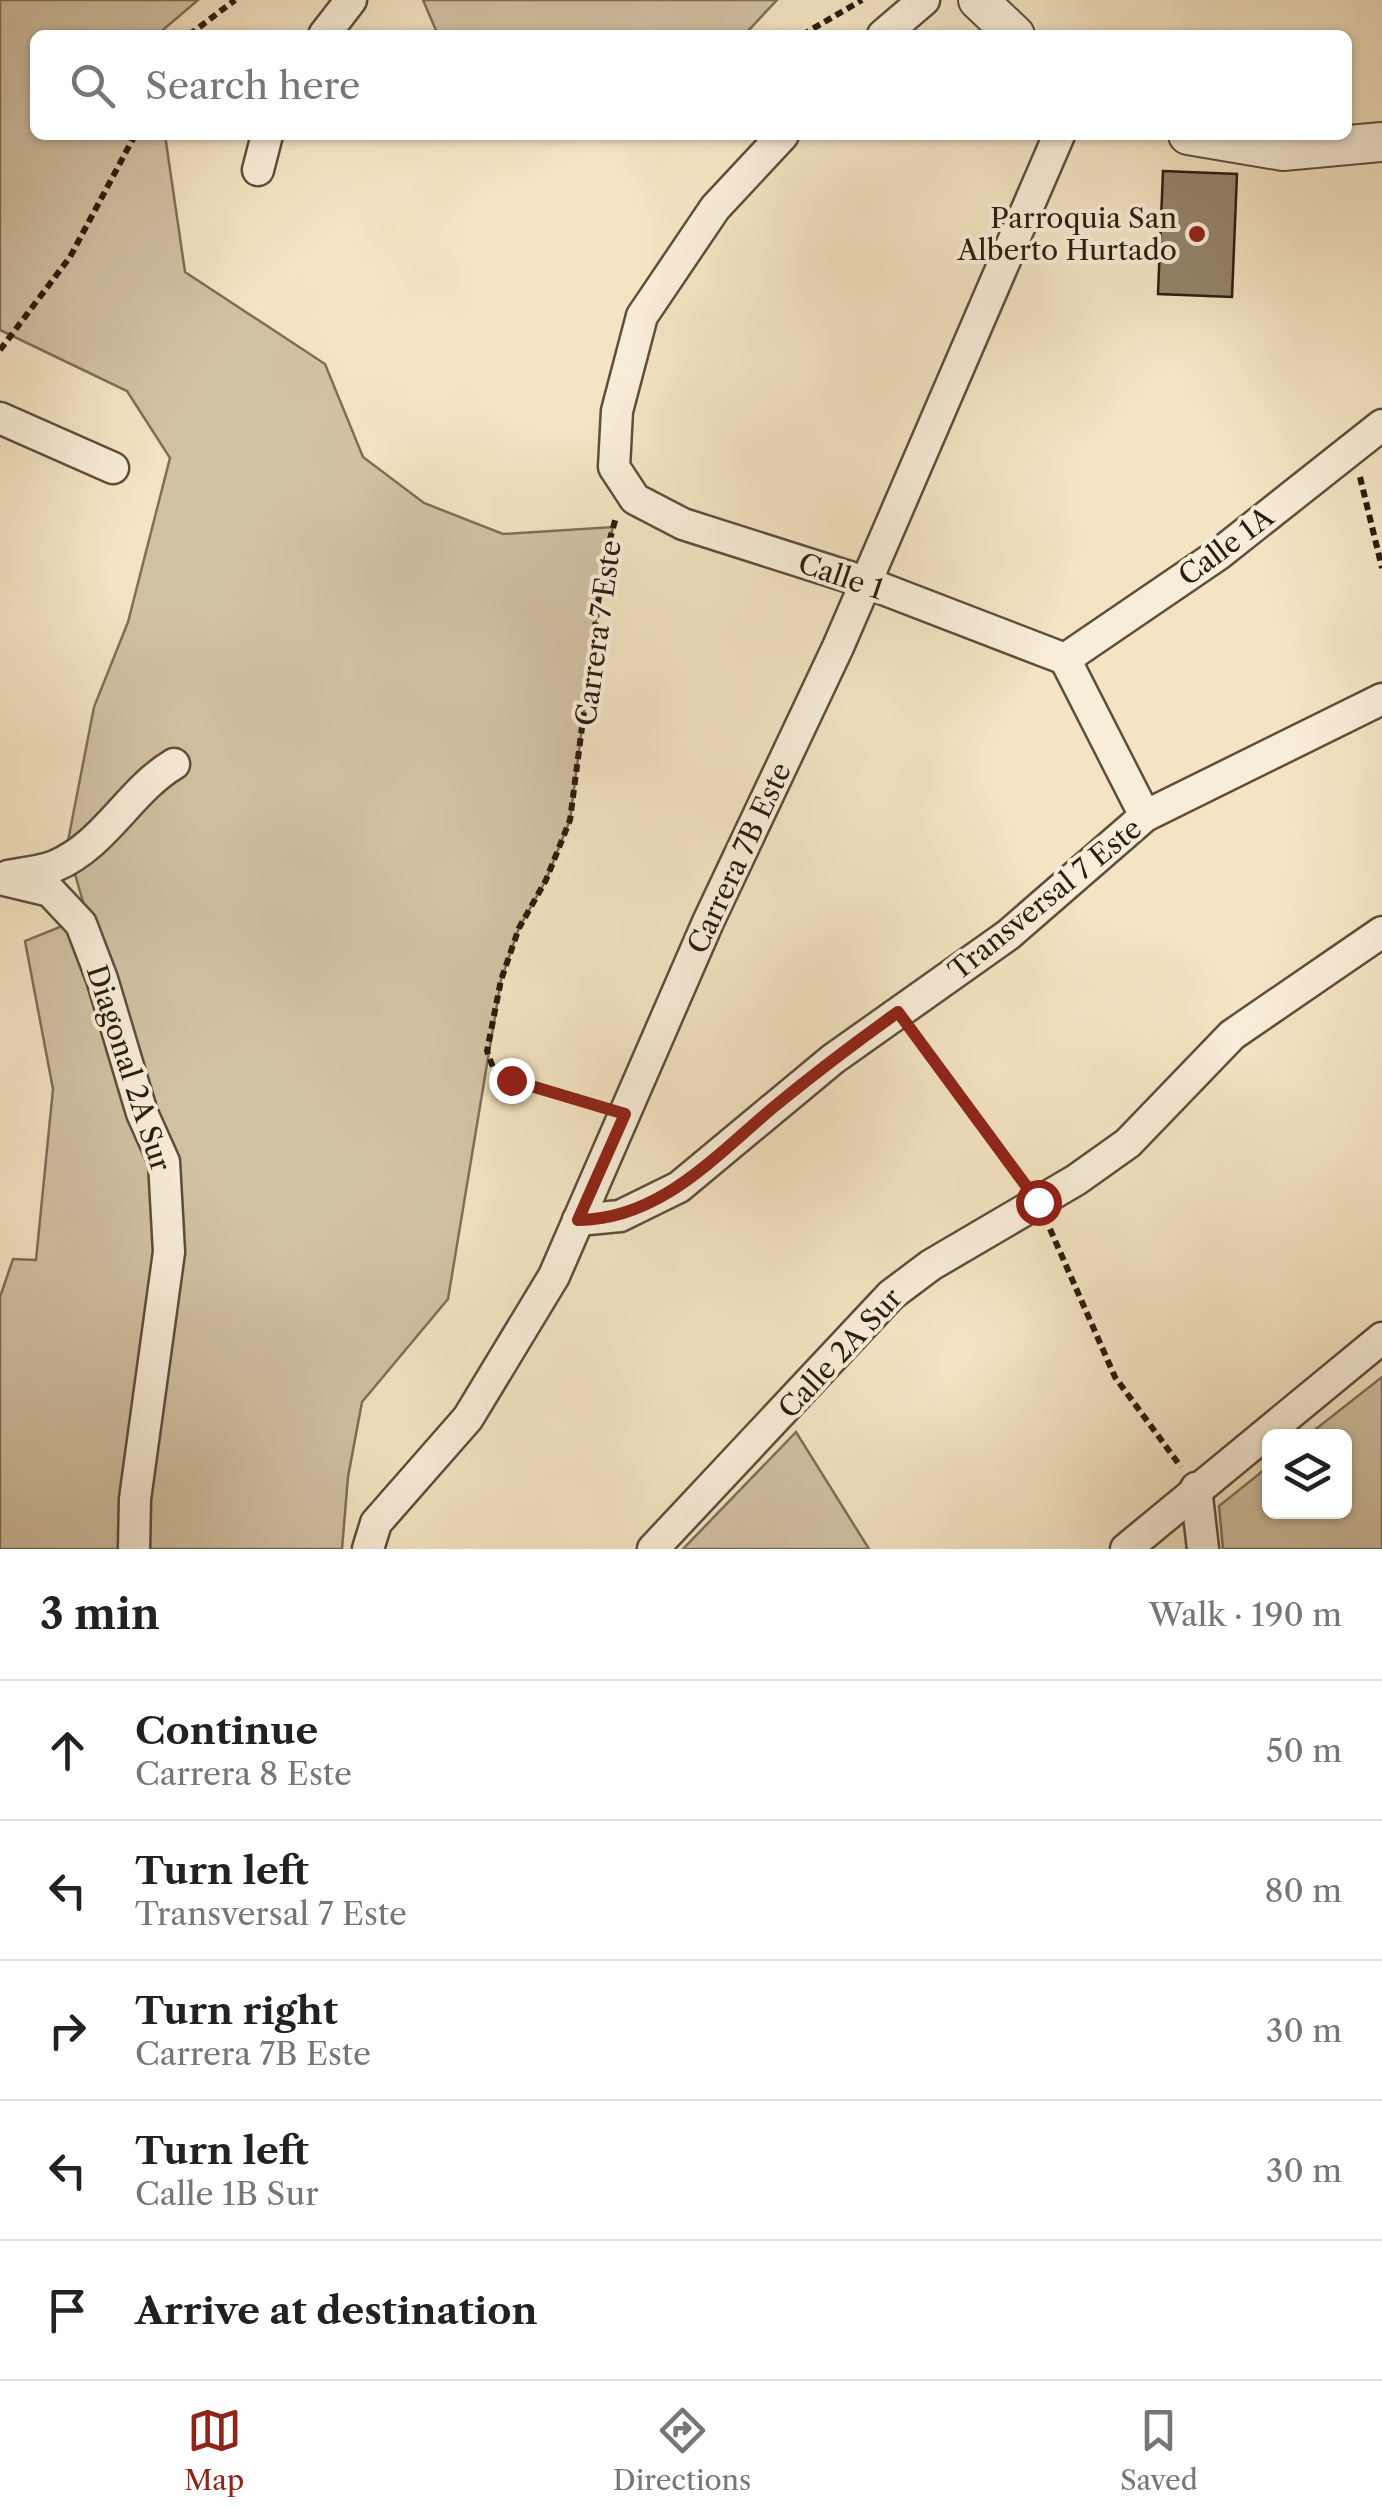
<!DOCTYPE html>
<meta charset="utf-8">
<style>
:root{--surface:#fff;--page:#f6f6f6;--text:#222;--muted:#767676;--line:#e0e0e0;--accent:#8f2418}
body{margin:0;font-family:"Libre Caslon Text",serif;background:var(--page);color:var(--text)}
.controls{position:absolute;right:30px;bottom:30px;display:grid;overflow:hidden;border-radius:15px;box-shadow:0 2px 8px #0004}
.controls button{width:90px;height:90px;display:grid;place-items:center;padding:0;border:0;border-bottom:2px solid var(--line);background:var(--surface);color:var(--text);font:50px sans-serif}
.stop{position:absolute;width:30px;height:30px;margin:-22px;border:8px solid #8f2418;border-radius:50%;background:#fff}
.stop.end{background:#8f2418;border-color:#fff;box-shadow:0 2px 10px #0008}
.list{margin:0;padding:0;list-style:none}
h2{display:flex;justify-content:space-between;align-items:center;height:130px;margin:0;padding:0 40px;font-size:42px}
h2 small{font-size:32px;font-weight:400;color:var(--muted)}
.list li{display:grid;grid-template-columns:65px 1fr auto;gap:30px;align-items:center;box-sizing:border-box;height:140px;padding:0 40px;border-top:2px solid var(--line)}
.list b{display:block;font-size:38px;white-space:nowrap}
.list p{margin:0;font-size:32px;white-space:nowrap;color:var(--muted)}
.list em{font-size:32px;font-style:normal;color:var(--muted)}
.icon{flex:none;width:55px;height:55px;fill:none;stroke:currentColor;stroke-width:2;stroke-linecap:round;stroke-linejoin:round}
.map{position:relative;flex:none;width:1382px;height:1549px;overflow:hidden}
.search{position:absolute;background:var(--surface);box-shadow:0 2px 8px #0004;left:30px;right:30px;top:30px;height:110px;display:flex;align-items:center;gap:25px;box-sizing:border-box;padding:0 35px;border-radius:15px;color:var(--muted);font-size:38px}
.sheet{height:830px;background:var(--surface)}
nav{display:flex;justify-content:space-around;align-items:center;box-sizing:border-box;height:140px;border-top:2px solid var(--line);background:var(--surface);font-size:28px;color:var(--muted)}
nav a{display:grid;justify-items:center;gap:5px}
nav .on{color:var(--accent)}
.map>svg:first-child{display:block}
.green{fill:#d2c2a4;stroke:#7f6f59;stroke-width:2.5}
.building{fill:#94846c;stroke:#2c1c0e;stroke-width:2.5}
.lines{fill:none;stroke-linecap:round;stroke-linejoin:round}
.minor-casing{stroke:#5e4e3b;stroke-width:35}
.tertiary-casing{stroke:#5e4e3b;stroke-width:42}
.path{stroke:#2c1c0e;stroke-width:6;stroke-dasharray:8 5;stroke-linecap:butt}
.minor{stroke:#f8edd8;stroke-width:30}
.tertiary{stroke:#f8edd8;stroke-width:38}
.route{stroke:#8f2418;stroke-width:12}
.poi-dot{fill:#8f2418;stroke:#f8edd8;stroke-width:4}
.labels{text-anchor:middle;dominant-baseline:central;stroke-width:8;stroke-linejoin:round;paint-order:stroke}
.poi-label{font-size:28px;fill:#2c1c0e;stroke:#f8edd8;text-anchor:end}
.street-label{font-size:28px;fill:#2c1c0e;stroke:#f8edd8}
</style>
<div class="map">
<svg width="1382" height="1549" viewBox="0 0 1382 1549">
<rect width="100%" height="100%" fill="#f4e4c3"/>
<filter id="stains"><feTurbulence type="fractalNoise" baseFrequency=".002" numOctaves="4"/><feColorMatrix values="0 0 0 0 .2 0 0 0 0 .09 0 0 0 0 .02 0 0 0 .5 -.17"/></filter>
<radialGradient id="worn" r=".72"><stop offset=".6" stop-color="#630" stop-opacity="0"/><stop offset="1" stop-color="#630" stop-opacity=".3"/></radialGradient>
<!-- green -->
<g class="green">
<polygon points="0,0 198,0 157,35 35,35 35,135 165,135 185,272 325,364 363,457 424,503 503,534 613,527 603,565 570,820 546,880 519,928 501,980 448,1299 362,1402 348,1477 342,1549 0,1549 0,1297 13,1259 36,1260 53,1089 25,941 87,916 67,846 94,707 128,622 170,458 127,391 0,330"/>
<polygon points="423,0 777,0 745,34 738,35 438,35"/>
<polygon points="1382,1377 1382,1549 1223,1549 1219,1506 1269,1466 1270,1512 1344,1512 1344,1436 1307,1436"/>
<polygon points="796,1432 869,1549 683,1549"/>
</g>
<!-- building -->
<polygon class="building" points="1163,171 1237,174 1232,297 1158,294"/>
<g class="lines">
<!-- minor casing -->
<g class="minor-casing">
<g id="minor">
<polyline points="324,35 351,0"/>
<polyline points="883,35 924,0"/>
<polyline points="783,135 715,208 642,316 617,411 614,467 635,499 683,524 865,582 1065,659"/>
<polyline points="258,170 267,135"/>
<polyline points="0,418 113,468"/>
<polyline points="1065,659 1219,554 1382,425"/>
<polyline points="1065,659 1145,816"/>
<path d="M8 876C23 873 40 872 55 866 106 844 129 791 174 764"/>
<polyline points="0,879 50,891 81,924 102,979 142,1113 164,1162 169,1252 135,1499 134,1549"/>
<polyline points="578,1220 620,1216 679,1187 833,1059 1008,935 1145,816 1382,699"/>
<polyline points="1196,1488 1203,1549"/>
<polyline points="368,1549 376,1523 468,1418 554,1276 708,922 838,647 1059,135"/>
<polyline points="653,1549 891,1295 931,1265 1076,1180 1128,1143 1232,1035 1382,932"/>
<polyline points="1126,1549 1382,1338"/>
</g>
</g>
<!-- tertiary casing -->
<g class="tertiary-casing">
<g id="tertiary">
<polyline points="978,0 1015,35"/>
<polyline points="1188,135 1283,151 1382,142"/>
</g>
</g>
<!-- path -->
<g class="path">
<polyline points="189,35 235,0"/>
<polyline points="802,35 862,0"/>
<polyline points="0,350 70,257 135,135"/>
<polyline points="1360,477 1382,568"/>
<polyline points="917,1036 1022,1180"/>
<polyline points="600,1106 495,1073 487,1051 501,980 519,928 546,880 570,820 603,565 616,517"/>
<polyline points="1050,1229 1115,1377 1181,1467"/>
</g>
<!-- minor -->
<use href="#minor" class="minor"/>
<!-- tertiary -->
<use href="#tertiary" class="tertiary"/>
</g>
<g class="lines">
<!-- route -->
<path class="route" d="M511 1080 625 1114 578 1220C660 1220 716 1155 775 1106 815 1073 856 1042 898 1012L1038 1202"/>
</g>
<!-- markers -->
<circle class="poi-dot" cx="1197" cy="234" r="10"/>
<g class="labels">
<!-- poi labels -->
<g class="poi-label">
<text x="1177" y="218">Parroquia San<tspan x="1177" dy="32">Alberto Hurtado</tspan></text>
</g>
<!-- street labels -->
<g class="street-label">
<text transform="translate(1226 546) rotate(-37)">Calle 1A</text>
<text transform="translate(841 576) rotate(19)">Calle 1</text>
<text transform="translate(598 633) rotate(-82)">Carrera 7 Este</text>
<text transform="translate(739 858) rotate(-65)">Carrera 7B Este</text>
<text transform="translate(1045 899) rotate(-39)">Transversal 7 Este</text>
<text transform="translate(129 1068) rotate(72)">Diagonal 2A Sur</text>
<text transform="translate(840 1353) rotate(-47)">Calle 2A Sur</text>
</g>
</g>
<rect width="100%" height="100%" filter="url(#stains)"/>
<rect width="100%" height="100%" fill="url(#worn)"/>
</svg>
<div class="controls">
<button><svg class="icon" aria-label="layers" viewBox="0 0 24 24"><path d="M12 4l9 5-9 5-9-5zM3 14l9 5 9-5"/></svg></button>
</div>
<div class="stop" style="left:1038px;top:1202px"></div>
<div class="stop end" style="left:511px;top:1080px"></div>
<div class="search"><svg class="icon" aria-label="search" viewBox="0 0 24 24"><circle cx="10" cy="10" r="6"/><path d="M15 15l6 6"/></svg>Search here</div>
</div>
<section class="sheet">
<h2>3 min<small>Walk · 190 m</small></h2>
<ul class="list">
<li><svg class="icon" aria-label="ahead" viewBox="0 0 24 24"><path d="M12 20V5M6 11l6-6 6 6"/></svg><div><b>Continue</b><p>Carrera 8 Este</p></div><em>50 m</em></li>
<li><svg class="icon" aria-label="left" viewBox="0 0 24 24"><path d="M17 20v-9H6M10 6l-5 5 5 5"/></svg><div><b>Turn left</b><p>Transversal 7 Este</p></div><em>80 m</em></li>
<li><svg class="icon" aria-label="right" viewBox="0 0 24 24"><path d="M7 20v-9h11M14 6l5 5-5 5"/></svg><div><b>Turn right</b><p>Carrera 7B Este</p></div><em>30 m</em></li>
<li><svg class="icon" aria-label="left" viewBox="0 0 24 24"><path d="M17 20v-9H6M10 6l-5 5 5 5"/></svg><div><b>Turn left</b><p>Calle 1B Sur</p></div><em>30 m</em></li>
<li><svg class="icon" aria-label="arrive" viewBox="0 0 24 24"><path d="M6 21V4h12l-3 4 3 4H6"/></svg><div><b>Arrive at destination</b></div></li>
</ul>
</section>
<nav>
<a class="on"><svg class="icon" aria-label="map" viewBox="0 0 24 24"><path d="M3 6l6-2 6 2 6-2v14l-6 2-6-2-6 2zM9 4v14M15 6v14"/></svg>Map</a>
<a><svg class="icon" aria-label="directions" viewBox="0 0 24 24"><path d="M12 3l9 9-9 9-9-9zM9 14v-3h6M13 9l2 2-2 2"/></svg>Directions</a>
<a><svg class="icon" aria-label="saved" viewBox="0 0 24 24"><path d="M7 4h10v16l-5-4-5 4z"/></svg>Saved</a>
</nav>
